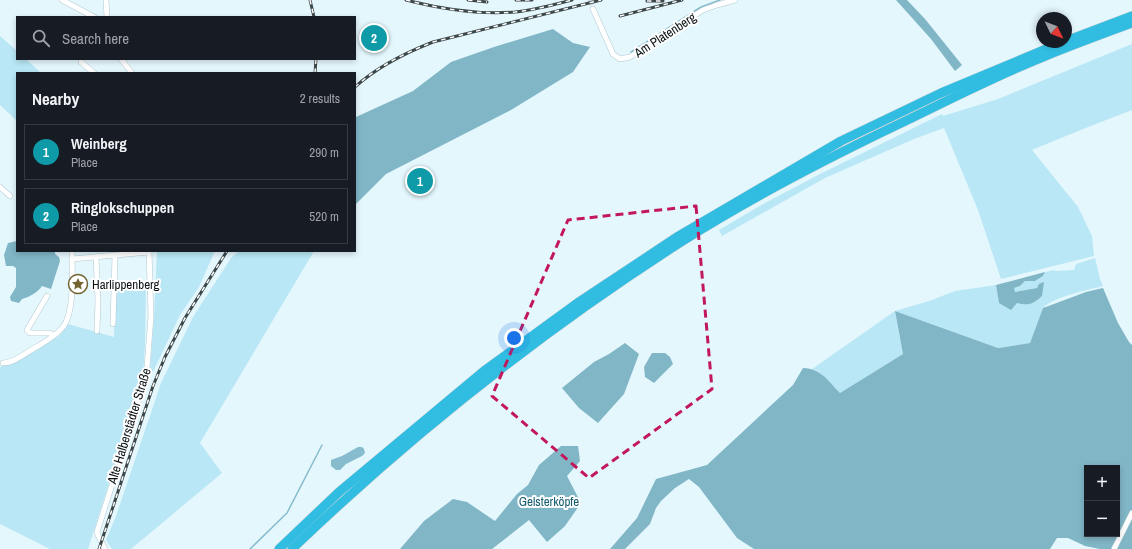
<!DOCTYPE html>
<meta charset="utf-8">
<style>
:root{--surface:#171b24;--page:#242831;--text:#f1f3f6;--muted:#9ea1a6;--line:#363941;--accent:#2563eb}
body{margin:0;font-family:"Archivo Narrow",sans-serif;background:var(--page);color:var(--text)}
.controls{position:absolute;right:12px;bottom:12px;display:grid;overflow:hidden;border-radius:0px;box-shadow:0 2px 6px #0003}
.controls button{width:36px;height:36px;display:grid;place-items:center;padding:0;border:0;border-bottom:1px solid var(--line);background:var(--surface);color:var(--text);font:20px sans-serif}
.compass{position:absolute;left:1036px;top:12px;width:36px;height:36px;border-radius:50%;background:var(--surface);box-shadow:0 2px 6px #0003;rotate:133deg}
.you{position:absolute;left:514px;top:338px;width:14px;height:14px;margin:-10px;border:3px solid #fff;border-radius:50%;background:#1a73e8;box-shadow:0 0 0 6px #1a73e833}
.badge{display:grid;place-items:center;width:26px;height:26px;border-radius:50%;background:var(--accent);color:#fff;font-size:13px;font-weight:700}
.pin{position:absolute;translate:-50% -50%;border:2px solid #fff;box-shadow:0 1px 4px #0006}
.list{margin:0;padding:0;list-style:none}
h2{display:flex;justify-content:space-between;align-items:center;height:52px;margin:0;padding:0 16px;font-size:17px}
h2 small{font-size:13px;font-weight:400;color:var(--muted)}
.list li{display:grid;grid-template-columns:26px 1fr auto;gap:12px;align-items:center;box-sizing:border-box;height:56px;margin:0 8px 8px;padding:0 8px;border:1px solid var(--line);border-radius:0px}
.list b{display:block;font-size:15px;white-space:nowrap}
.list p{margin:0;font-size:13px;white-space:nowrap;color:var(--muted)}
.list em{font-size:13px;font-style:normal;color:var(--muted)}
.icon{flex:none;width:22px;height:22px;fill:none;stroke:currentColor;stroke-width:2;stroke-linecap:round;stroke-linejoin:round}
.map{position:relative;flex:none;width:1132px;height:549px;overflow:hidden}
.search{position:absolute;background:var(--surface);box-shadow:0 2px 6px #0003;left:16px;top:16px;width:340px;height:44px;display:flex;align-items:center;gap:10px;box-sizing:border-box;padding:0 14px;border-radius:0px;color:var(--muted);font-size:15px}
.panel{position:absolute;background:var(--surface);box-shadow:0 2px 6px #0003;left:16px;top:72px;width:340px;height:180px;border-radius:0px}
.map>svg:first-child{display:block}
.green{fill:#b9e7f6}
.forest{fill:#81b6c7;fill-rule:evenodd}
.water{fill:#86bccd}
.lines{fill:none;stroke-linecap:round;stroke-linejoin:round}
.stream{stroke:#86bccd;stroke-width:1.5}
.minor-tunnel{stroke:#c3d4da;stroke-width:5;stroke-dasharray:5 2.5;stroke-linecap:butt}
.minor-casing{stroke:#b3cad1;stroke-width:6}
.motorway-casing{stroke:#d3d4d5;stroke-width:10}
.minor{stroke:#fff;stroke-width:5}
.motorway{stroke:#30bde1;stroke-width:9}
.rail-casing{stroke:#3c4749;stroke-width:3}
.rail{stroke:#fff;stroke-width:1.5;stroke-dasharray:4.5;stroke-linecap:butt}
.marked{fill:none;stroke:#c2185b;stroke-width:3;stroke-dasharray:8 5;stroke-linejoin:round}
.labels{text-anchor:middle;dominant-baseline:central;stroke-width:4;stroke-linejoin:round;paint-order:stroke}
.street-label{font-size:13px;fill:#091113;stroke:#fff}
.poi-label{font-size:13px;fill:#091113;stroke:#fff;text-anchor:start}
.park-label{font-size:13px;fill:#165d6f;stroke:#fff}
</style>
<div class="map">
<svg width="1132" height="549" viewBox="0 0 1132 549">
<rect width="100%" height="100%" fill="#e4f7fd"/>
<!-- green -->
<g class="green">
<polygon points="0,36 17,51 17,59 26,59 41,73 17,73 17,121 0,105"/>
<polygon points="1132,44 1132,110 1083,129 1032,150 1078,207 1092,236 1094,256 1001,279 978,210 944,128 914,139 825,178 722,236 719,230 765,203 820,174 942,114 943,116 998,99"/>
<polygon points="157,251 215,251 199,287 180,315 153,372 150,370 154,317"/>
<polygon points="239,251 314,251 200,443 222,473 131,549 112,549 106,540 116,516 161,383 193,317 231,258"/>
<path d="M1095 258 1100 279 1103 286C1088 290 1053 297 1043 308L1030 343 998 348 895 311 903 354 840 393 818 371 812 369 895 311 929 301 955 291 996 285 999 303H1017L1037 288 1014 292V288L1020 286 1025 281H1035L1043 276 1045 272 1054 270 1056 271 1074 270 1076 264Z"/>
<polygon points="116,281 146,282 145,345 143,377 88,549 50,549 0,524 0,368 2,365 11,364 59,336 68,324 114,337"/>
</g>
<!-- forest -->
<g class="forest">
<polygon points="896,0 907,0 925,19 962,65 955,71 931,39"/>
<polygon points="553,29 573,43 590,47 573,72 511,110 386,174 355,205 355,118 356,117 413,91 451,62 494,47"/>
<path d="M17 241V251H55V254L59 257 60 261 51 289 42 286C38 292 30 297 22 299L19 303 11 301 10 297 16 287V268L13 266H6L4 255 8 243Z"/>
<path d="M1045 272 1043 276 1035 281H1025L1020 286 1014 288 1015 292 1037 288 1039 284 1044 282 1042 296C1033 304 1029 306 1017 303L1011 310 999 303 996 285Z"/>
<path d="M1103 288 1118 323 1129 342 1132 345V549H1100L1085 546 1068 538H1057L1050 549H754L737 538 699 487 689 479 675 488 661 501 656 508 650 524 625 549H610L637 518 656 479 707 465 793 385 803 368C822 369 827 380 840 393L903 354 895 311 998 348 1030 343 1043 308 1086 292ZM1087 468H1117V534H1087Z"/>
<polygon points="625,343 639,354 624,394 598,423 579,408 562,388 594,362 609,354"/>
<polygon points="652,353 665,353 670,357 673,364 654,383 645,377 644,367"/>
<polygon points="561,446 578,446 580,461 567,476 581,503 565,526 547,542 529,520 492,549 400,549 424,521 453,499 467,502 495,521 517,494 528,485 539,465"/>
</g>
<!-- water -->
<polygon class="water" points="358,447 362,447 364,449 365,453 362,456 346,464 340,470 336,470 331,466 331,460 342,456"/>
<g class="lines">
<!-- stream -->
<g class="stream">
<polyline points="631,52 701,7 720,0"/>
<polyline points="250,549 287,513 322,445"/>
</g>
<!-- minor-tunnel -->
<polyline class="minor-tunnel" points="590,0 593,9"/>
<!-- minor casing -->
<g class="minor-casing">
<g id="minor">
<polyline points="62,0 94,17"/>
<polyline points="106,0 107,17"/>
<polyline points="593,9 613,54 620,59 630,57 703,10 717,5 735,0"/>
<polyline points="121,59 132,73"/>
<polyline points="81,62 94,73"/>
<polyline points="0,187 10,196"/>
<polyline points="96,257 98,301 97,331"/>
<polyline points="72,259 149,252"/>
<polyline points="47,296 27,330 30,333 49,333 54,335"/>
<polyline points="113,324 115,255"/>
<path d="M3 363C14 363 24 354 33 349 43 343 56 336 63 327 75 312 72 270 72 251"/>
<polyline points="105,549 98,535 97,532 137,406 147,367 151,317 149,251"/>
<polyline points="1114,549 1132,513"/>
</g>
</g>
<!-- motorway casing -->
<g class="motorway-casing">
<g id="motorway">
<polyline points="1066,41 1132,16"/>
<polyline points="279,549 339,492 484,371 579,302 677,237 841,141 941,93 1063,42"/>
<path d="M292 549C411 435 542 331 681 242 750 198 824 160 897 125 945 102 993 77 1043 57 1072 45 1102 34 1132 23"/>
</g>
</g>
<!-- minor -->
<use href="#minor" class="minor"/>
<!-- motorway -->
<use href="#motorway" class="motorway"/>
<!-- rail casing -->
<g class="rail-casing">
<g id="rail">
<polyline points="310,0 314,17"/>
<path d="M406 0C441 9 478 15 515 12 534 10 553 5 572 0"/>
<polyline points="468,0 487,2"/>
<polyline points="516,0 532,0"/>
<polyline points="647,1 663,1"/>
<polyline points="620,16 682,0"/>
<polyline points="315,73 316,59"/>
<path d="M355 87C378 66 405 53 433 42L601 0"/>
<polyline points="99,549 153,386 165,357 185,318 227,251"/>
</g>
</g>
<!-- rail -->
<use href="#rail" class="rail"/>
</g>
<!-- marked area -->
<path class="marked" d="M696 206 712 389 589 478 492 396 568 220Z"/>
<!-- icons -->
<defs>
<g id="sight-ring" transform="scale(1)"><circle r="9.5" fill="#fff" stroke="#746331" stroke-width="1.5"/><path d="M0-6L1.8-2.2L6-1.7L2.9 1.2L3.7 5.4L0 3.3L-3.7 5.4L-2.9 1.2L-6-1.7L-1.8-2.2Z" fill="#746331"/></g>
</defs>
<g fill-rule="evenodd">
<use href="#sight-ring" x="78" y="284"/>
</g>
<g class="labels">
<!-- street labels -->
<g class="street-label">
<text transform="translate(665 35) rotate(-33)">Am Platenberg</text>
<text transform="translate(129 426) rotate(-73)">Alte Halberstädter Straße</text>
</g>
<!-- poi labels -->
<g class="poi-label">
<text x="92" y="284">Harlippenberg</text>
</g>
<!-- park labels -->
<g class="park-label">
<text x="549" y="501">Gelsterköpfe</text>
</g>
</g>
</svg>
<div class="controls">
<button>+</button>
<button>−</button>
</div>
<svg class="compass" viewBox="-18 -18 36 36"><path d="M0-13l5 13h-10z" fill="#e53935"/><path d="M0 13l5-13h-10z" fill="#9ea1a6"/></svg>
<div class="you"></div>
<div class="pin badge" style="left:420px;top:181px;background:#0f9aa8">1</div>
<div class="pin badge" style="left:374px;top:38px;background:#0f9aa8">2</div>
<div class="search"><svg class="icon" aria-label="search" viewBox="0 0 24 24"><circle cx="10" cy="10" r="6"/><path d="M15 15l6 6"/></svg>Search here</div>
<section class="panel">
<h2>Nearby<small>2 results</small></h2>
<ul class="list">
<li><span class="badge" style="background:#0f9aa8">1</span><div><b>Weinberg</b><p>Place</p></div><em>290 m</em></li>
<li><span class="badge" style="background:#0f9aa8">2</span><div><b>Ringlokschuppen</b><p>Place</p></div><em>520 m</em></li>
</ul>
</section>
</div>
